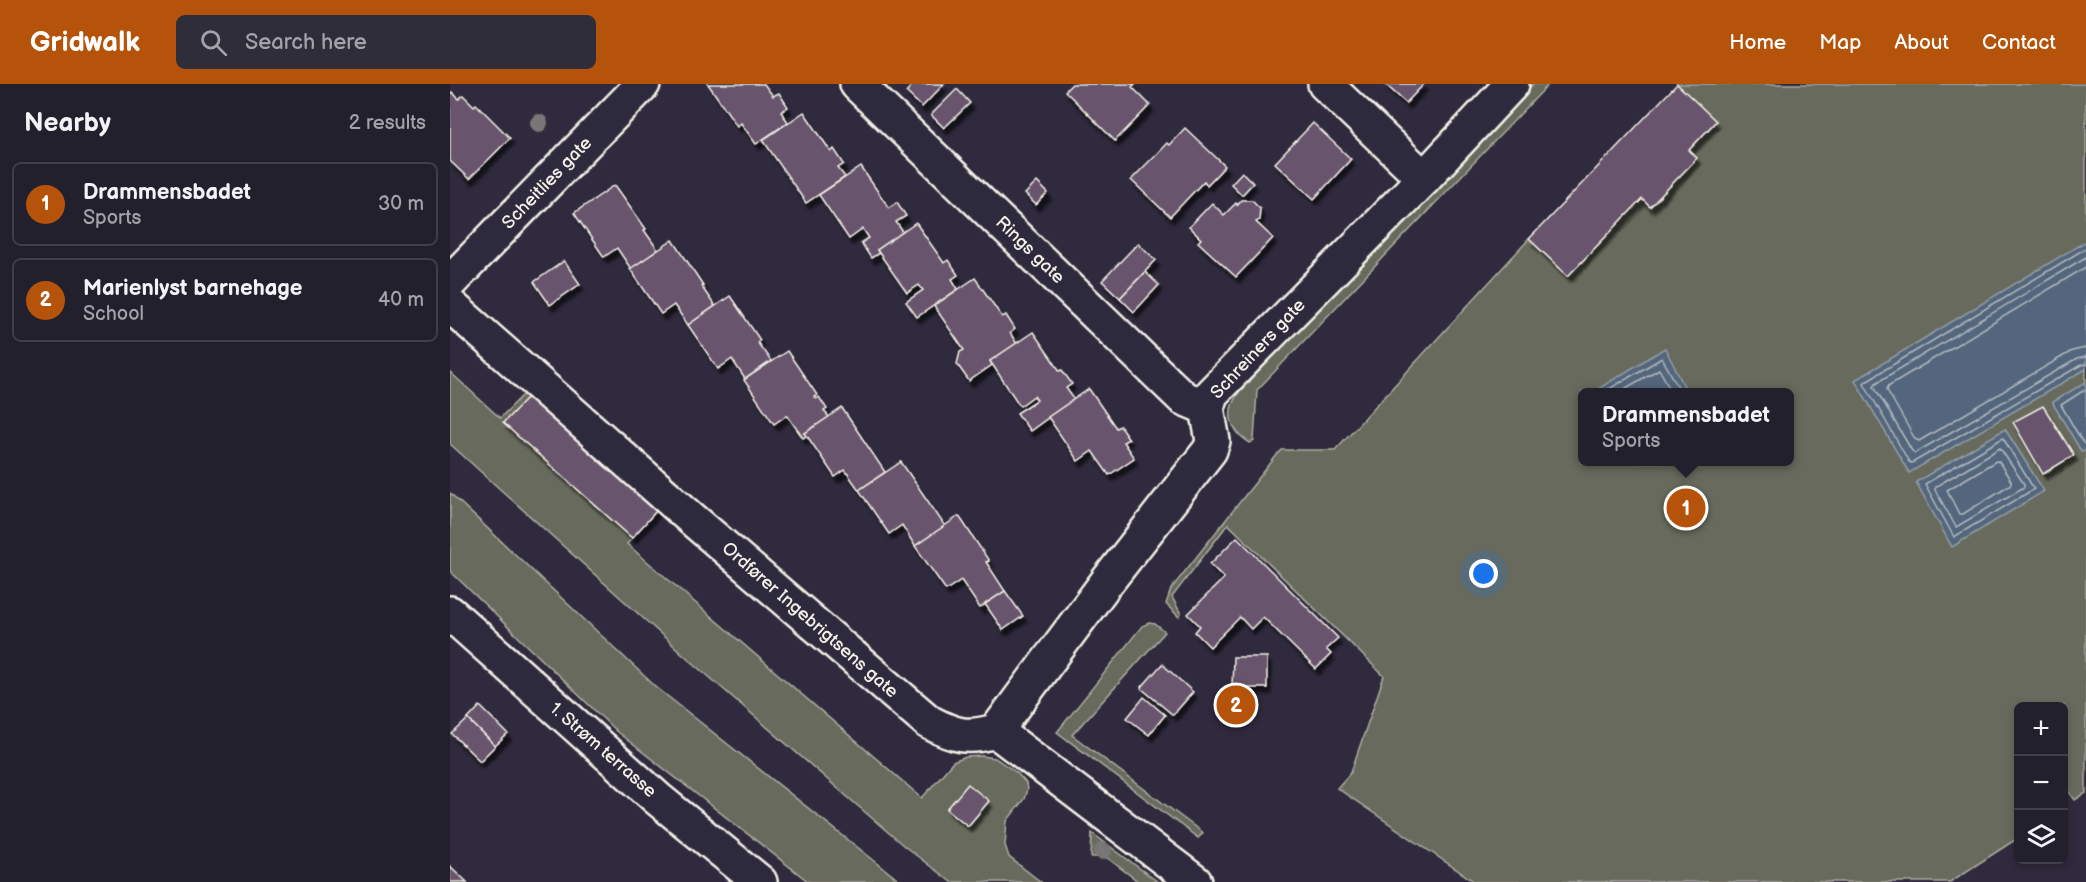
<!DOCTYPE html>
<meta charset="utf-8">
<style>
:root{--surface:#23202e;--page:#2f2d3a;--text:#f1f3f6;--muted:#a3a3aa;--line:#403e4a;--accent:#b45309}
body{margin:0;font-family:"Balsamiq Sans",sans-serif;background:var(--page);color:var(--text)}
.controls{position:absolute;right:18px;bottom:18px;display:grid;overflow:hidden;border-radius:9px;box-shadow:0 3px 9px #0003}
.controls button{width:54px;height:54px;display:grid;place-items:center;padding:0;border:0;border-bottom:2px solid var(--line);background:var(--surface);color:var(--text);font:30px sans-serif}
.you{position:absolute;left:1034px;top:490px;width:21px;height:21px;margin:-15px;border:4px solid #fff;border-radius:50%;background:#1a73e8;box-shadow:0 0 0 9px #1a73e833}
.badge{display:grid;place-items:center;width:39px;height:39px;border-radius:50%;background:var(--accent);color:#fff;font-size:20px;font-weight:700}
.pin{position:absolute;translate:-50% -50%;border:3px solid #fff;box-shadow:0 2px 6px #0006}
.popup{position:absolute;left:1128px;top:304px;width:216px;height:78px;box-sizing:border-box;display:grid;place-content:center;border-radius:9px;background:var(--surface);filter:drop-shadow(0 2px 4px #0005);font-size:20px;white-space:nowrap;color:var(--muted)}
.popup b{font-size:22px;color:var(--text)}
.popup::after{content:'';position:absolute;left:50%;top:100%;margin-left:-12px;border:12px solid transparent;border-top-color:var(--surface)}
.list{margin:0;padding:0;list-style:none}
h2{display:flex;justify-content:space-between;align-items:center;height:78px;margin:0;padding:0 24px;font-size:26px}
h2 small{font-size:20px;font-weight:400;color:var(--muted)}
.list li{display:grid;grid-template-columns:39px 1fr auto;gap:18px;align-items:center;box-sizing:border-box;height:84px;margin:0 12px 12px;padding:0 12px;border:2px solid var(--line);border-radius:9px}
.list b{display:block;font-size:22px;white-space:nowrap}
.list p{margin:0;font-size:20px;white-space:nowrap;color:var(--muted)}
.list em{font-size:20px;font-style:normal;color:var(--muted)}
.icon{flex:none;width:33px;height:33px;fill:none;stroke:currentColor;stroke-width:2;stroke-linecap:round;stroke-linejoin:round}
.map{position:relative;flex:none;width:1636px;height:798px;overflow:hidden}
header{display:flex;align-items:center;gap:36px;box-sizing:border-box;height:84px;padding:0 30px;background:var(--accent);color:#fff}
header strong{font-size:28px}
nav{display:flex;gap:33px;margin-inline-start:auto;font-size:21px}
.search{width:420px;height:54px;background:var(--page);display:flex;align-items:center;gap:15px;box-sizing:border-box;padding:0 21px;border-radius:9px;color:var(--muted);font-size:22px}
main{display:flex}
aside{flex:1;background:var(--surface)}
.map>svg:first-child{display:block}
.green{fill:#686b5d;stroke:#aeaea2;stroke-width:1.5;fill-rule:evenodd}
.water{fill:#52667d;stroke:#939ea8;stroke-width:1.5}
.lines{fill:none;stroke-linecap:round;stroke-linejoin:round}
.shore{stroke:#b3b9bd;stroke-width:1.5}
.building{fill:#68556d;stroke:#f4f1e8;stroke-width:1.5;filter:url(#shadow)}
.street-casing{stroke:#f4f1e8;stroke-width:38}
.street{stroke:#2f2a3d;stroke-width:33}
.tree{fill:#797678}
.labels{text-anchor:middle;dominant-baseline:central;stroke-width:5;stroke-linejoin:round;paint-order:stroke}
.street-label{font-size:18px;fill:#f4f1e8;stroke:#2f2a3d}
</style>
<header>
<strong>Gridwalk</strong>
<div class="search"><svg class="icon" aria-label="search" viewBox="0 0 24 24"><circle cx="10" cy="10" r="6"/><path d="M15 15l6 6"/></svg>Search here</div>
<nav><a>Home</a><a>Map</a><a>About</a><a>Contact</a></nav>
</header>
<main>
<aside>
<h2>Nearby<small>2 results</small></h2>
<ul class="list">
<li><span class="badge">1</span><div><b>Drammensbadet</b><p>Sports</p></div><em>30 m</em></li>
<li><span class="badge">2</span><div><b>Marienlyst barnehage</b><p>School</p></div><em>40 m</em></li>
</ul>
</aside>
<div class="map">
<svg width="1636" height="798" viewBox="0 0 1636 798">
<defs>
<filter id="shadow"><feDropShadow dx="3.5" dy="6" stdDeviation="1.5" flood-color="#0009"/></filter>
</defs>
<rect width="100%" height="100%" fill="#2f2a3d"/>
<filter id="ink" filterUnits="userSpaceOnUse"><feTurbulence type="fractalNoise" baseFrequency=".0167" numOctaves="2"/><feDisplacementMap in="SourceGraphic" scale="12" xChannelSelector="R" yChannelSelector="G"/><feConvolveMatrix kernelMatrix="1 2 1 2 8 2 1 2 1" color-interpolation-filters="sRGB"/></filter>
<g filter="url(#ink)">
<!-- green -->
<g class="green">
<path d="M1083 0H1099L807 306 804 357 800 359C779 346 774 327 790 307Z"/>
<path d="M1227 0H1636V709L1625 716 1615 702 1614 703V622H1568V754L1500 798H1025L887 704 901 688 934 592 778 440 722 513 731 530 729 533 716 520 721 505 827 371 832 366H885L1079 155 1118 192 1192 115 1200 122 1246 74 1239 66 1266 37ZM1132 308H1340V378H1132Z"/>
<polygon points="0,288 50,334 77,307 81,310 54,339 182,454 177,460 472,714 503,678 516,673 532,672 545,674 567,689 576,699 577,706 574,715 557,737 555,761 559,773 591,798 501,798 454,762 234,571 0,360"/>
<polygon points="0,409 206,603 451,798 359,798 167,648 0,487"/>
<polygon points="699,539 705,540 715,548 622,651 753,749 748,754 607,648 692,542"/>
<polygon points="642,749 708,798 689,798 656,773 641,773"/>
</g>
<!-- water -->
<g class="water">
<polygon points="1636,157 1636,285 1459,389 1405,296"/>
<polygon points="1215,264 1237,308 1143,308"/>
<polygon points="1636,298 1636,367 1631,367 1602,318"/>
<polygon points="1555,345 1594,407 1502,463 1466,398"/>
</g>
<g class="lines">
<!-- shore -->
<g class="shore">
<polyline points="1636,164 1416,297 1414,299 1459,378 1462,379 1631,281 1636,280"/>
<polyline points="1636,173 1426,299 1424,302 1462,367 1465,369 1627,275 1636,273"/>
<polyline points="1636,183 1438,302 1437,306 1465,355 1469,357 1622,267 1636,264"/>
<polyline points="1636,305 1611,321 1633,359 1636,361"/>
<polyline points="1154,308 1212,274 1231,308"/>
<polyline points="1169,308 1209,285 1222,308"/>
<polygon points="1553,354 1584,405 1504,453 1475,400"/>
<polygon points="1550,364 1574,400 1574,403 1506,443 1485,406 1485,403"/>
<polygon points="1546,377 1549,378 1561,397 1561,400 1513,430 1509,430 1497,406"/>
</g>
</g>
<!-- building -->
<g class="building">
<polygon points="258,0 314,0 323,12 329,9 338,23 331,28 338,38 306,60 291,39 287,42"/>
<polygon points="463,0 494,0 472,23 456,8"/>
<polygon points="622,0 685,0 682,3 700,21 665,57 615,7"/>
<polygon points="935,0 974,0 956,19"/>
<polygon points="1227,0 1266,37 1239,66 1247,74 1200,123 1192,115 1118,192 1079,155"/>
<polygon points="507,5 520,19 494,44 481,31"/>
<polygon points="2,8 9,15 13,11 24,22 26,20 60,54 19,95 0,77 0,11"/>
<polygon points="354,28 381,68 384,65 394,80 388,84 395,93 356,119 313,56"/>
<polygon points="863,39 901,75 864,115 825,79"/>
<polygon points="735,44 775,82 757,101 754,97 720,133 681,96 717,59 719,61"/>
<polygon points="411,83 439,124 447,118 456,132 446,138 453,148 427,166 429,169 421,174 411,159 419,154 413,145 399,155 369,111"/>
<polygon points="792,88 803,99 792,111 781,100"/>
<polygon points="587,98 598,109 586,121 575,110"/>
<polygon points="165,101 196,145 194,146 208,166 181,185 167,164 154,173 124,129"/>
<polygon points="791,116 802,116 810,124 809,136 806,138 823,154 786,193 748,158 751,155 739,143 762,119 774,131 786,119 787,121"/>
<polygon points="466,139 494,179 498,176 508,191 502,195 508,205 467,233 456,218 473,206 469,201 457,209 427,166"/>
<polygon points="223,156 253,201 251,202 265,222 238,241 224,221 211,230 180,185"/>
<polygon points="688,159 706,176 670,214 652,197"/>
<polygon points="114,177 130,200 100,221 84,198"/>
<polygon points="695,188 709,201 684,228 670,214"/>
<polygon points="525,194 552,233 556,231 565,245 560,249 567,260 540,277 542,281 519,297 507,280 510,268 514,266 484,222"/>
<polygon points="280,212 310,256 307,258 321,277 295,295 282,275 268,285 238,241"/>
<polygon points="583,248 610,287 612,286 622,300 616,304 624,315 580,347 567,329 587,316 584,312 570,322 540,277"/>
<polygon points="337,267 367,311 364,313 366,315 369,313 377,325 374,327 379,333 355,349 356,352 353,354 337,331 324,340 294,296"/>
<polygon points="639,305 666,344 670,342 679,355 673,358 684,374 659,391 642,367 628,377 598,333"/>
<polygon points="81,310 207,426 182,454 53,339"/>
<polygon points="1593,322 1624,371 1593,390 1563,338"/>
<polygon points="392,324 435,388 409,406 395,386 385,393 355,349"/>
<polygon points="451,378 495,442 465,462 452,441 439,450 409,406"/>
<polygon points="509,432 539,477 536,478 555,507 530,524 511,496 496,506 465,462"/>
<polygon points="787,453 888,554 876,565 881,570 866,585 813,533 801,545 790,533 760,563 745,548 750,542 738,530 774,494 760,480"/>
<polygon points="555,507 573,532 553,546 535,520"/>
<polygon points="783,573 817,573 817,604 782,604"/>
<polygon points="712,580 743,608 723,631 691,604"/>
<polygon points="694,613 715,631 699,651 677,634"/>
<polygon points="30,622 58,650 45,662 18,635"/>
<polygon points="18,635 45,662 30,677 2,650"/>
<polygon points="518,700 539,717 518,742 497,725"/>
<polygon points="0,782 17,798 0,798"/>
</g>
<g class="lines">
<!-- street casing -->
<g class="street-casing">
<g id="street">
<polyline points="407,0 733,314 757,324"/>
<polyline points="875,0 974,94"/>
<polyline points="0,198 193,0"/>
<path d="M0 221 242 435 479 638C505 652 517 655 546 647"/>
<polyline points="0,529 208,715 310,798"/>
<polyline points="546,647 656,499 760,366 763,357 757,324 761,310 974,94 1062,0"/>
<polyline points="546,647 745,798"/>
</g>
</g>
<!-- street -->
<use href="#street" class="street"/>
</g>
<!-- trees -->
<g class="tree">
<circle cx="89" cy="39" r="9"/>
<circle cx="653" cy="767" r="9"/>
</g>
</g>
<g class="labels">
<!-- street labels -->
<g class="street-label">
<text transform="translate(97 99) rotate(-46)">Scheitlies gate</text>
<text transform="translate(580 166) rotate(44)">Rings gate</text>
<text transform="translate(808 265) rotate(-47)">Schreiners gate</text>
<text transform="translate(360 536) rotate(41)">Ordfører Ingebrigtsens gate</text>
<text transform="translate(153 666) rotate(41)">1. Strøm terrasse</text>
</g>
</g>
</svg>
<div class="controls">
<button>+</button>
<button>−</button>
<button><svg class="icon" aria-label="layers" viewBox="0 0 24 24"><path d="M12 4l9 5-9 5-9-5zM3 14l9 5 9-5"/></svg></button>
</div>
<div class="you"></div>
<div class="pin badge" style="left:1236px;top:424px">1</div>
<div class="popup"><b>Drammensbadet</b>Sports</div>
<div class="pin badge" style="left:786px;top:621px">2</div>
</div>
</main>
